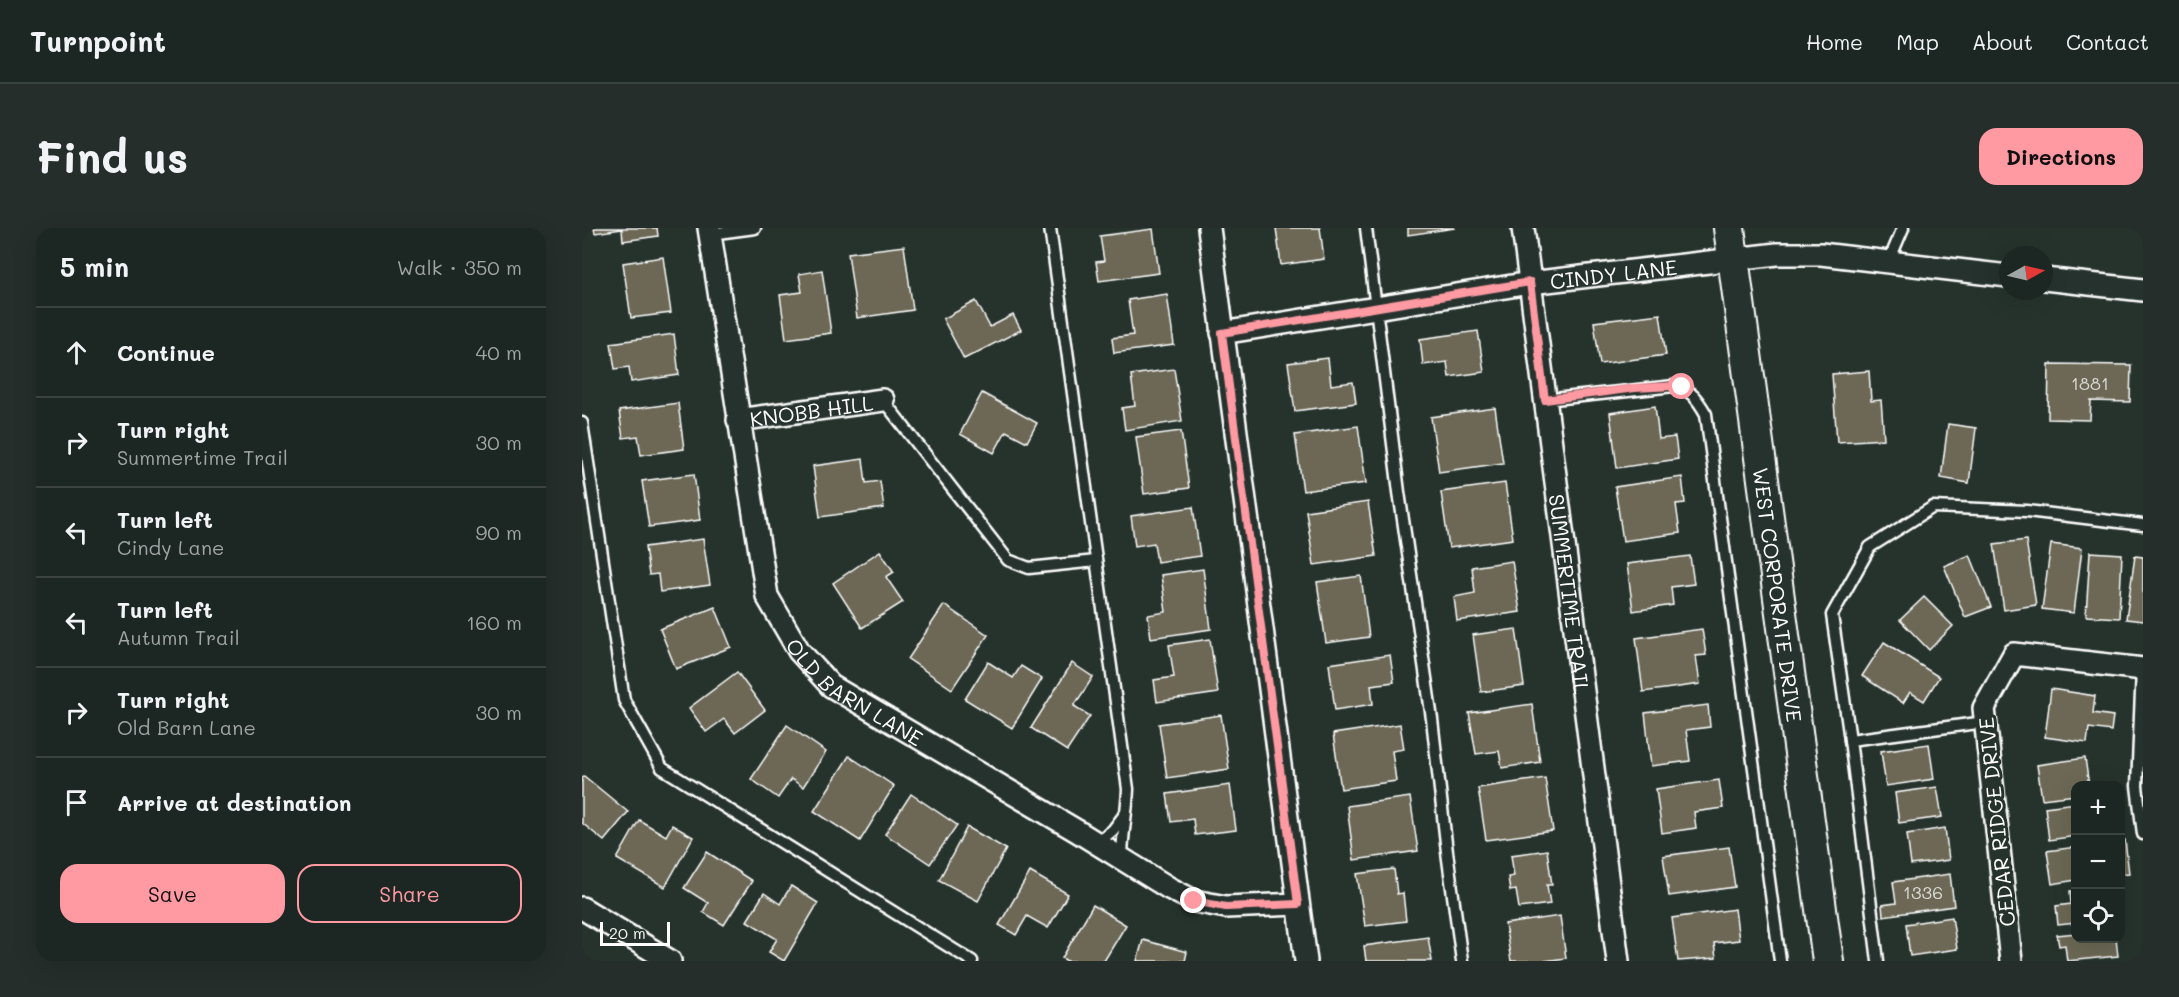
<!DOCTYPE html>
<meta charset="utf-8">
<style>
:root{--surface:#1c2622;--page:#252e2a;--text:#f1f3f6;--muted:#a0a5a5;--line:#3a4340;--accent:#ff9aa2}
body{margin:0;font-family:Mali,sans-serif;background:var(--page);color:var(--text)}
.controls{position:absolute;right:18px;bottom:18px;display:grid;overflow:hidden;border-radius:12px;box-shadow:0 6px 24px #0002}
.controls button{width:54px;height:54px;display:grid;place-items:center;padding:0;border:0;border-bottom:2px solid var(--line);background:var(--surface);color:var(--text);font:30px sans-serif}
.compass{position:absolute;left:1417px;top:18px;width:54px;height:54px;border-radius:50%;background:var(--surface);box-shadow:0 6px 24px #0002;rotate:82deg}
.scale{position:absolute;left:18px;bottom:15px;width:70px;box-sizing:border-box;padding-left:6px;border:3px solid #fff;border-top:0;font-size:16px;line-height:21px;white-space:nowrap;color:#fff;-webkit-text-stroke:4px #26332d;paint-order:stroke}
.stop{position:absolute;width:18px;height:18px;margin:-14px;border:4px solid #ff9aa2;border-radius:50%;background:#fff}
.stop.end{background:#ff9aa2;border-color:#fff;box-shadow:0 2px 6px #0008}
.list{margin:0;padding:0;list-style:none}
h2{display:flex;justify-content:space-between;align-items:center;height:78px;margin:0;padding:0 24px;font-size:26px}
h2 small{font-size:20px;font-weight:400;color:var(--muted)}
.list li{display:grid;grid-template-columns:39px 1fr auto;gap:18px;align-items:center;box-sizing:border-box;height:90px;padding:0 24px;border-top:2px solid var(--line)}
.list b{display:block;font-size:22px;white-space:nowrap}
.list p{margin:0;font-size:20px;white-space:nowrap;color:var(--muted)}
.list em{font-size:20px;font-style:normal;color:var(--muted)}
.actions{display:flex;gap:12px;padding:18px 24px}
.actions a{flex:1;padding:14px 0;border:2px solid var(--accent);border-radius:18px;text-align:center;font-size:21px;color:var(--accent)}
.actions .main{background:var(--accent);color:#111}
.icon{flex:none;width:33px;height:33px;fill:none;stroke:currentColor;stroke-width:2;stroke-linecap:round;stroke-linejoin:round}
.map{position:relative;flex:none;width:1561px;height:733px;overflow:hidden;border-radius:18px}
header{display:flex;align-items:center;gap:36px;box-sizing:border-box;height:84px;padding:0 30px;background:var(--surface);border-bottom:2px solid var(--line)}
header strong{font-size:28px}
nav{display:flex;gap:33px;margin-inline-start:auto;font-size:21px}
.intro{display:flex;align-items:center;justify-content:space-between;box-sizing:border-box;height:144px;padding:0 36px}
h1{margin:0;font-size:42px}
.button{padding:15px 27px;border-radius:18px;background:var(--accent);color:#111;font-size:21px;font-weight:700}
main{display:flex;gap:36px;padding:0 36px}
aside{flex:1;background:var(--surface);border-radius:18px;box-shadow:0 6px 24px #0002}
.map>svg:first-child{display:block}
.building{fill:#6c6755;stroke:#fff;stroke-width:1.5}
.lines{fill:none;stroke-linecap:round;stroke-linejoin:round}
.lane-casing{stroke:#fff;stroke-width:15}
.street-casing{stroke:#fff;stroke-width:26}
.secondary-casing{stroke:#fff;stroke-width:34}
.lane{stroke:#26332d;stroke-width:10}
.street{stroke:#26332d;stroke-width:21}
.secondary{stroke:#26332d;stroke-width:30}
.route{stroke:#ff9aa2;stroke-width:8}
.labels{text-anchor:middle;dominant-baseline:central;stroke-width:6;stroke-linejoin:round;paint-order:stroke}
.number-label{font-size:18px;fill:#dad9d4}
.street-label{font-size:21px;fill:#fff;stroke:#26332d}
</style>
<header>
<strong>Turnpoint</strong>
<nav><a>Home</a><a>Map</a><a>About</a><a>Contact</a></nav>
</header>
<div class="intro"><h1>Find us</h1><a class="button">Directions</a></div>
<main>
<aside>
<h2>5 min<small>Walk · 350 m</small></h2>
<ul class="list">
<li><svg class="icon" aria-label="ahead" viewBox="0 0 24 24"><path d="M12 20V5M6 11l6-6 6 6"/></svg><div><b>Continue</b></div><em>40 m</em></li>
<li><svg class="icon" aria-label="right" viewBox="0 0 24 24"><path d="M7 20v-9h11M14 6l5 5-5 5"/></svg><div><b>Turn right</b><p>Summertime Trail</p></div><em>30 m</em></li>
<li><svg class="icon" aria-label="left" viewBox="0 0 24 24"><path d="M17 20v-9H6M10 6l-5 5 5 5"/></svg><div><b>Turn left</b><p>Cindy Lane</p></div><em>90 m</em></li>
<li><svg class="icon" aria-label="left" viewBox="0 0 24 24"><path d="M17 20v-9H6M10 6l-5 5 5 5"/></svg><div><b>Turn left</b><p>Autumn Trail</p></div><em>160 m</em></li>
<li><svg class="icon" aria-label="right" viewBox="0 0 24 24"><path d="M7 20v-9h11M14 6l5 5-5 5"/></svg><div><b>Turn right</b><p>Old Barn Lane</p></div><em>30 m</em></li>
<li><svg class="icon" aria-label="arrive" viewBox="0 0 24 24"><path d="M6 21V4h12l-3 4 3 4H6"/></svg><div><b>Arrive at destination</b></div></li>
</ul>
<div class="actions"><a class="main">Save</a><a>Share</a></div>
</aside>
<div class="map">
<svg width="1561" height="733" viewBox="0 0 1561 733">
<rect width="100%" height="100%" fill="#26332d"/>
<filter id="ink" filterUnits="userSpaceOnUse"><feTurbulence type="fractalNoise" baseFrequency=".0167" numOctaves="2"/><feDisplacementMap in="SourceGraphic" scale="12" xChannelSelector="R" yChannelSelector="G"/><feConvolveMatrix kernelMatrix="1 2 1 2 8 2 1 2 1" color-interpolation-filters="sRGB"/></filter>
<g filter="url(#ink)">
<!-- building -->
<g class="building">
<polygon points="12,0 75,0 76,8 41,13 40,1 13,5"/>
<polygon points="694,0 738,0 742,31 699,37"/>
<polygon points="826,0 873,0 826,7"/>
<polygon points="571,1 577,45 517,53 514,34 522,33 518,8"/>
<polygon points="322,18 331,82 275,90 266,25"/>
<polygon points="81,29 89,85 49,90 41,35"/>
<polygon points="240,42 249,105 204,111 198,67 220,64 217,46"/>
<polygon points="585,66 592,117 532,125 530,110 551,107 546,72"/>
<polygon points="394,73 408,99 431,87 439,102 382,131 361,91"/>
<polygon points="1078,86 1084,127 1018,136 1012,94"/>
<polygon points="896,103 902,144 867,149 865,134 841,137 838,111"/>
<polygon points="92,106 97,147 49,154 47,139 33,141 29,115"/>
<polygon points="746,130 749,157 771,154 774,175 713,183 706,135"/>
<polygon points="1467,136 1549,137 1548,174 1509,173 1508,192 1466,191"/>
<polygon points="592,141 600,193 543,202 540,180 553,178 549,147"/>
<polygon points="1287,143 1289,173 1299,172 1302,211 1255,214 1250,146"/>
<polygon points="400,165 455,195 445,214 424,203 412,225 378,206"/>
<polygon points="96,175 102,221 59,227 56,208 41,210 37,183"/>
<polygon points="1073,178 1077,211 1093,209 1096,231 1035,240 1028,185"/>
<polygon points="913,180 921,235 857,244 849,189"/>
<polygon points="1366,196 1394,200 1387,255 1359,250"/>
<polygon points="776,198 784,255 721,263 713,207"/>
<polygon points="599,203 607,260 562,266 554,209"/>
<polygon points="281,231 284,255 298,253 302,280 238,289 231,238"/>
<polygon points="112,246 118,292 67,299 60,253"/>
<polygon points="1100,249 1103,275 1094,276 1098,305 1041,313 1033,259"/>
<polygon points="923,255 931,311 867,320 859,264"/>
<polygon points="786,274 794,328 732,337 724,283"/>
<polygon points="611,279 618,328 575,334 572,315 553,318 549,288"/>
<polygon points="121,311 128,357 78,364 76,346 67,347 63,319"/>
<polygon points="1444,312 1454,377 1422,382 1412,316"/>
<polygon points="1469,316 1500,320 1492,385 1460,381"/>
<polygon points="298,323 312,344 304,349 321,374 280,400 251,355"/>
<polygon points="1508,324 1540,326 1537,390 1504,388"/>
<polygon points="1388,327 1409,379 1383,389 1362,338"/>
<polygon points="1108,328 1112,356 1089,359 1091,377 1051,383 1045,336"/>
<polygon points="1553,328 1561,329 1561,393 1544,391"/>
<polygon points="930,333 938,384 875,393 872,369 893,365 890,339"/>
<polygon points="621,341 629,401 569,410 566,387 584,384 579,347"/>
<polygon points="779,348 787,409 744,415 735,354"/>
<polygon points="1342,369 1371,398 1347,422 1318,392"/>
<polygon points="362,377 406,407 370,461 326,431"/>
<polygon points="133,379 149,419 94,441 78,401"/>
<polygon points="934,401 942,458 899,464 891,407"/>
<polygon points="1120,401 1124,427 1114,428 1118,456 1061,464 1054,410"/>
<polygon points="628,411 636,465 575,474 572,452 592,449 587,417"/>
<polygon points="1302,414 1357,449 1342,473 1328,464 1321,475 1280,448"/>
<polygon points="808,427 812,454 789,457 791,476 753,482 747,436"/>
<polygon points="406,434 431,450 439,438 460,451 430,500 383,471"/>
<polygon points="490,435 511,449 492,478 508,488 485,523 449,500"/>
<polygon points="155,444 183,482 153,505 142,491 124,504 107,480"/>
<polygon points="1469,461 1513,468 1511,485 1531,488 1529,503 1507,500 1505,515 1463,509"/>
<polygon points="950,476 958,534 920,540 917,523 894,526 887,485"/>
<polygon points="1126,477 1128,499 1104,502 1108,533 1069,538 1063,485"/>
<polygon points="639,487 647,541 585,550 577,496"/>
<polygon points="818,496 822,521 810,523 814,553 759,561 751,506"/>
<polygon points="205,497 244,524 221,559 209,551 196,570 169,551"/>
<polygon points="1347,516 1352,551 1304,558 1299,523"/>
<polygon points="267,528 312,558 278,613 232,583"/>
<polygon points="1503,530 1507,558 1494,558 1494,567 1460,571 1455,537"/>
<polygon points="2,548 46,584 22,613 0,595 0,551"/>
<polygon points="963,550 971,603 904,612 896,560"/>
<polygon points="1137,552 1141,580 1112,584 1114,600 1080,605 1074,561"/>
<polygon points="648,557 654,602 613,607 611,591 589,594 585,566"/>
<polygon points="1355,559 1360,589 1317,595 1313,565"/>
<polygon points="329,566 375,597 348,636 303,606"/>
<polygon points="828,569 836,623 772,632 765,578"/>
<polygon points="1494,575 1494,608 1467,612 1463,579"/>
<polygon points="57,592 84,608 90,597 111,609 83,659 35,631"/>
<polygon points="385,599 424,621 396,673 357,652"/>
<polygon points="1363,600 1367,632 1329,637 1325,606"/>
<polygon points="1543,612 1547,645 1538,646 1538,613"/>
<polygon points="1147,619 1153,659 1087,668 1081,628"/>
<polygon points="1494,619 1494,652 1470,656 1465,623"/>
<polygon points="965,622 970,657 965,657 968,676 937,680 934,662 928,663 926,649 932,648 929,627"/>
<polygon points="125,624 170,653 142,697 121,684 126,675 102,660"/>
<polygon points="812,641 815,666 821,665 824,693 783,698 775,646"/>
<polygon points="448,644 486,666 466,700 445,688 434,707 417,697"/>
<polygon points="1368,646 1372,678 1301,688 1300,677 1314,675 1311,654"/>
<polygon points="209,658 236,675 202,733 187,724 195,711 165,693 182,665 198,676"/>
<polygon points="1488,663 1494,663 1494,695 1476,697 1474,678 1489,676"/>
<polygon points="511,677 544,697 522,733 485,733 480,730"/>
<polygon points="1153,681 1157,712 1132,715 1134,730 1096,733 1090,690"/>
<polygon points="978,688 984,730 962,733 929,733 923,696"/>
<polygon points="1370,689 1375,721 1328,728 1324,696"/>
<polygon points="1494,705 1494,710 1534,710 1536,728 1485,733 1483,717 1477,718 1475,707"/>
<polygon points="846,709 850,733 784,733 782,718"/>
<polygon points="561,712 605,724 603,733 555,733"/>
</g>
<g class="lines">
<!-- lane casing -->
<g class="lane-casing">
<g id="lane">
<path d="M468 0 546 561C545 585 540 607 540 631"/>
<polyline points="784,0 817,264 850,491 865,624 880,733"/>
<polyline points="128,6 173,0"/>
<polyline points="1307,33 1321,0"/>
<polyline points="301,172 426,332 447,340 514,333"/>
<path d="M963 172 1092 158C1108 160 1116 172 1124 186L1198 733"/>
<polyline points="0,195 42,472 80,540 390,733"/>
<polyline points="1560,441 1555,558 1561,606"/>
<polyline points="1268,512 1250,387 1288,319 1351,279 1445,283 1561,297"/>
<polyline points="515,615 531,602 543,586"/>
<polyline points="1296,733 1268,512 1403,494"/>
</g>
</g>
<!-- street casing -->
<g class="street-casing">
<g id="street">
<path id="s1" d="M127 0 185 368 217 423 249 458 495 603 587 660 612 673 644 679 716 676"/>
<polyline points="627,0 724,733"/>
<path id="s2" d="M941 0 1036 733"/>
<polyline points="1462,51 1561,62"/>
<path id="s3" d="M640 105 948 55 1195 26H1239L1426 48"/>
<path id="s4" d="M156 192 301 172"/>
<polyline points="0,680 88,733"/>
<polyline points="1429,733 1402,480 1432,426 1561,441"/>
</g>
</g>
<!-- secondary casing -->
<g class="secondary-casing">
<g id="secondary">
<path id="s5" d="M1147 0 1246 733"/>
</g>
</g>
<!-- lane -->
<use href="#lane" class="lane"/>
<!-- street -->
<use href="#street" class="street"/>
<!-- secondary -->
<use href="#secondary" class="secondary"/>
</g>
</g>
<g class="lines" filter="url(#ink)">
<!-- route -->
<polyline class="route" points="612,673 644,679 716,676 640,105 948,54 963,172 1053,160 1092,158 1100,159"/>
</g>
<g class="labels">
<!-- number labels -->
<g class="number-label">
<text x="1508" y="155">1881</text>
<text x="1341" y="664">1336</text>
</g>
<!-- street labels -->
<g class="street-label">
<text stroke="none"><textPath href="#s3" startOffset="396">CINDY LANE</textPath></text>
<text stroke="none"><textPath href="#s4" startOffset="74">KNOBB HILL</textPath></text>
<text stroke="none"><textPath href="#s2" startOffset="369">SUMMERTIME TRAIL</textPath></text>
<text stroke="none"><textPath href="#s5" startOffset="370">WEST CORPORATE DRIVE</textPath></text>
<text stroke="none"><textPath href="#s1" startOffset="506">OLD BARN LANE</textPath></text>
<text transform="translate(1414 594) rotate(-96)">CEDAR RIDGE DRIVE</text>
</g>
</g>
</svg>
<div class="controls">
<button>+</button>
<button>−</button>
<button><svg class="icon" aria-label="locate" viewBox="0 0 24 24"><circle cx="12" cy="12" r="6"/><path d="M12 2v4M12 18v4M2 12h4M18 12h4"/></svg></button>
</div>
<svg class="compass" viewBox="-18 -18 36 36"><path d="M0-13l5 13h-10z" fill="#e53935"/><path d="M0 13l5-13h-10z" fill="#a0a5a5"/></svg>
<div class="scale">20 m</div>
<div class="stop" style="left:1100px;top:159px"></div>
<div class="stop end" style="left:612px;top:673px"></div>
</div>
</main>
